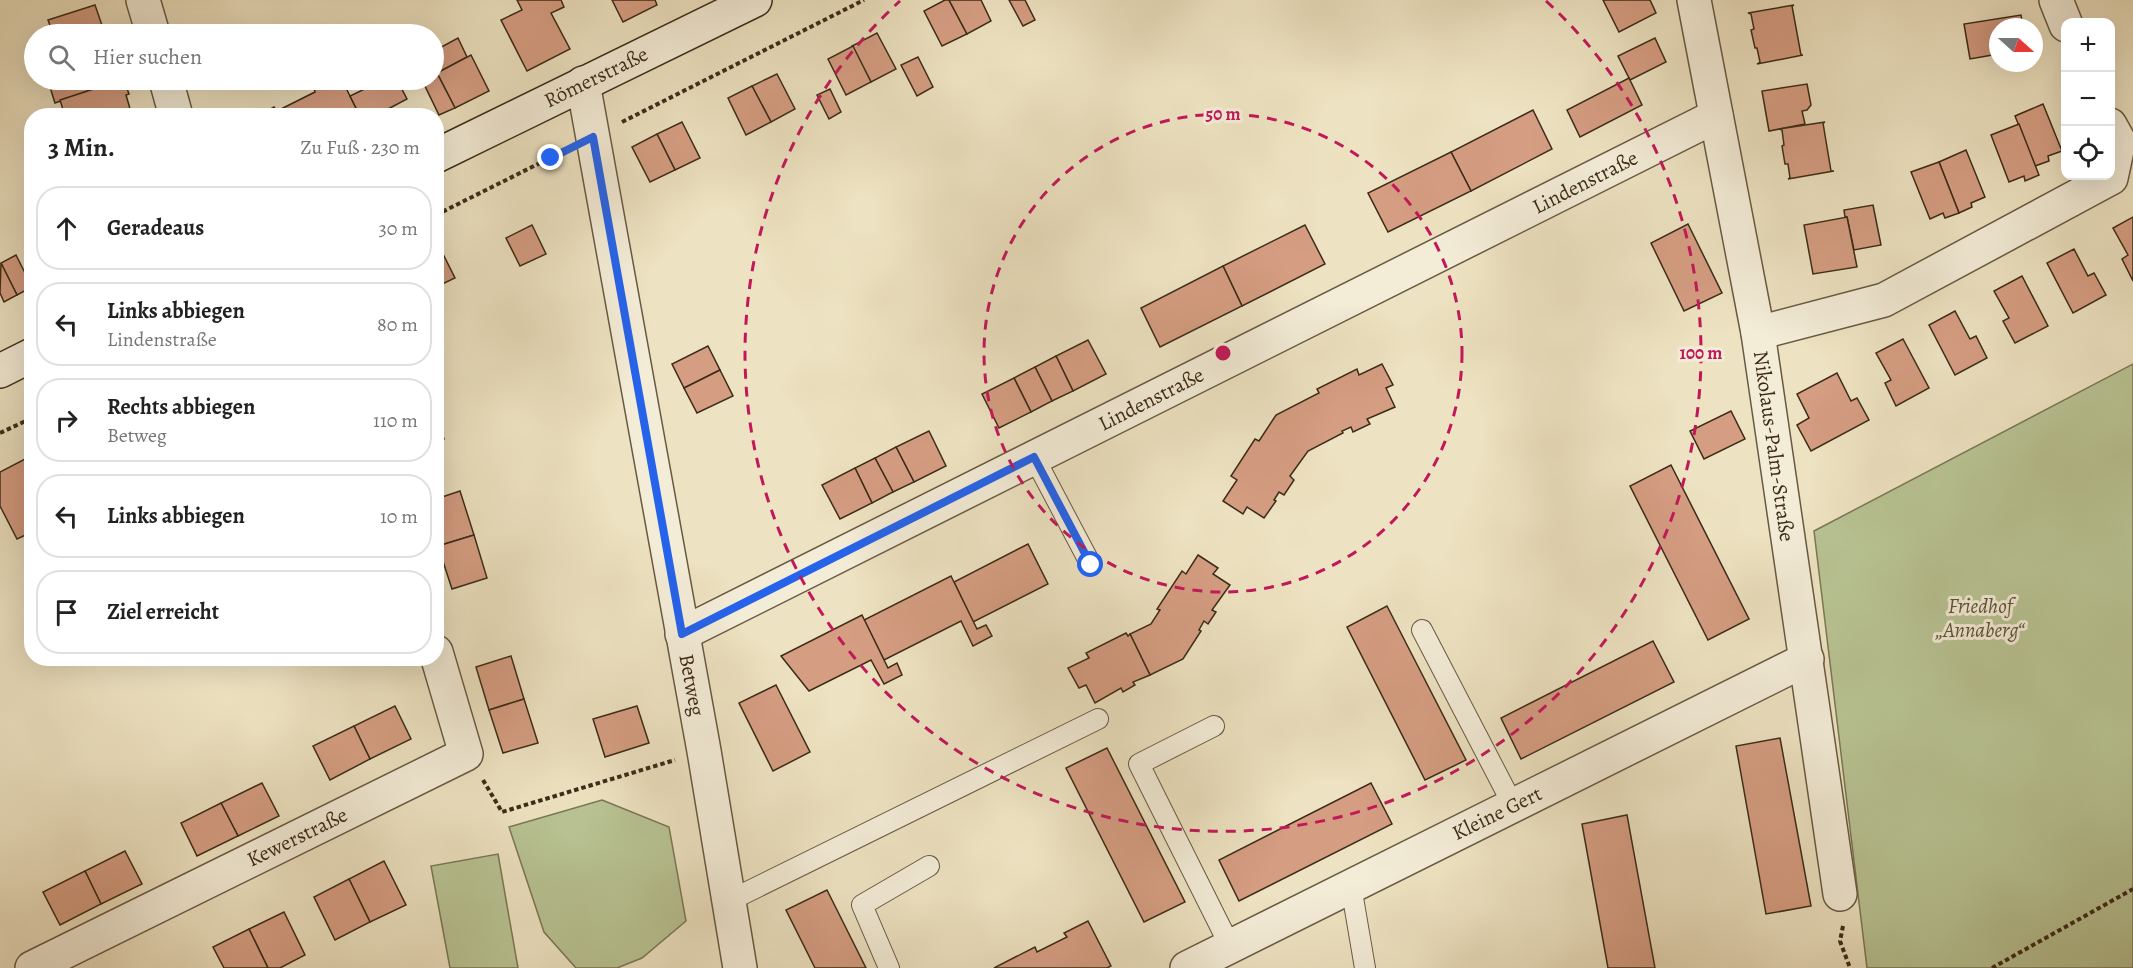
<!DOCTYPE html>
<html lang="de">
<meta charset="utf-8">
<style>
:root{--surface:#fff;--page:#f2f2f2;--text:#222;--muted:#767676;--line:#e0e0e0}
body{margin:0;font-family:Alegreya,serif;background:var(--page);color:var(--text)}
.controls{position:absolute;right:18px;top:18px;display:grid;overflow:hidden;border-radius:12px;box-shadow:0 6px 24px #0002}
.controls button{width:54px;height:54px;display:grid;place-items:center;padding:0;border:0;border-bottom:2px solid var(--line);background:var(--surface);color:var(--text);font:30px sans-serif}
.compass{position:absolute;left:1989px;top:18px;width:54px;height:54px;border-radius:50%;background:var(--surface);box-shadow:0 6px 24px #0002;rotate:111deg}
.stop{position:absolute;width:18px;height:18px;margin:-14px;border:4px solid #2563eb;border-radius:50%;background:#fff}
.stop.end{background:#2563eb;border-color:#fff;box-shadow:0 2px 6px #0008}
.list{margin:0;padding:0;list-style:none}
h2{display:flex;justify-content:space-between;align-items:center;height:78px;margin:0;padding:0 24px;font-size:26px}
h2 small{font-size:20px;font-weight:400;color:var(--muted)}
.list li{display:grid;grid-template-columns:39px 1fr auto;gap:18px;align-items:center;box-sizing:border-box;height:84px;margin:0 12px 12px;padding:0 12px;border:2px solid var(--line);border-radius:24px}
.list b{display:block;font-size:22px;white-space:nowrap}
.list p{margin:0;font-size:20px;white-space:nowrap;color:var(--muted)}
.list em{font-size:20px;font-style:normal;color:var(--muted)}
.icon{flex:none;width:33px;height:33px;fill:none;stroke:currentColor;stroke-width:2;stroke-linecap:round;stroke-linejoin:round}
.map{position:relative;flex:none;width:2133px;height:968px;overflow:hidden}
.search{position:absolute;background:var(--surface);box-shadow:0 6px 24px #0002;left:24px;top:24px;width:420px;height:66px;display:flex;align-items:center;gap:15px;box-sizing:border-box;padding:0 21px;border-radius:33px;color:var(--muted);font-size:22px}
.panel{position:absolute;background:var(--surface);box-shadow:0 6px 24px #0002;left:24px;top:108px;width:420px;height:558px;border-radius:24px}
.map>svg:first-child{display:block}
.green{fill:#b8c393;stroke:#7a7755;stroke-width:1.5}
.building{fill:#d59d82;stroke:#3b2b17;stroke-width:1.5}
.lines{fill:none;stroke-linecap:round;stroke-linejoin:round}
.lane-casing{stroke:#685942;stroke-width:22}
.street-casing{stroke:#685942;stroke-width:36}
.secondary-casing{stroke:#3b2b17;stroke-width:36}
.path{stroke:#3b2b17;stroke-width:4;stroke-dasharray:4.5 3;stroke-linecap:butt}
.lane{stroke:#f3ecd7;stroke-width:20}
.street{stroke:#f3ecd7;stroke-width:33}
.secondary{stroke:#f3ecd7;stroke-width:33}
.route{stroke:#2563eb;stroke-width:8}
.ring{fill:none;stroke:#c2185b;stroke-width:3;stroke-dasharray:10 8}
.labels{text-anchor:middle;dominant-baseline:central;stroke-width:6;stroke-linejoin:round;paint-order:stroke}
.street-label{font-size:21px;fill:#3b2b17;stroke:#f3ecd7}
.park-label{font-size:21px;font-style:italic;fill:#5a5136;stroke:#f3ecd7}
.centre{fill:#c2185b;stroke:#f3ecd7;stroke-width:3}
.ring-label{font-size:18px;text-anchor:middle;font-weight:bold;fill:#c2185b;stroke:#f3ecd7;stroke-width:6;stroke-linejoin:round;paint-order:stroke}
</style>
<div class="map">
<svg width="2133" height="968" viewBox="0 0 2133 968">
<rect width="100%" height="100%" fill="#ede2c1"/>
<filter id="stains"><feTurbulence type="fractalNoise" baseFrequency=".00333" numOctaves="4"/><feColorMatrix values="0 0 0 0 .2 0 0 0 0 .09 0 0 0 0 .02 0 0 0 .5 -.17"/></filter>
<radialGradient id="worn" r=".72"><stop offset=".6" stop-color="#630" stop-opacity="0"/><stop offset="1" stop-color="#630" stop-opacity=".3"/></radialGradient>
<!-- green -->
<g class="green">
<polygon points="2133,364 2133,968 1867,968 1814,531"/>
<polygon points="602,800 669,827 686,921 642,958 617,968 576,968 544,932 509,827"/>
<polygon points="498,854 518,968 450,968 431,866"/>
</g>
<!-- building -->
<g class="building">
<polygon points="517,0 561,0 564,7 551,13 570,49 527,71 501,20 522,10"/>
<polygon points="612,0 655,0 657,5 623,22"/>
<polygon points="945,0 949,0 967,34 942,46 924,11"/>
<polygon points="949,0 981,0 991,21 967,34"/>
<polygon points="1009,0 1025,0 1035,20 1023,26"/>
<polygon points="1603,0 1650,0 1656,13 1619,32"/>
<polygon points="95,5 105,34 53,34 48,20"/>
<polygon points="1794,5 1792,6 1801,55 1803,55 1757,64 1760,62 1757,48 1755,48 1751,30 1754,29 1751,14 1748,13"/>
<polygon points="2021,15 2023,27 1998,27 1998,54 1970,59 1964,24"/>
<polygon points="877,33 896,69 871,82 852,46"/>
<polygon points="458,38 467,57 437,73 434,65 434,51"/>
<polygon points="1655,38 1666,62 1630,80 1618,56"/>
<polygon points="853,46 871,82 846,95 828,59"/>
<polygon points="471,55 489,91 455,108 437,73"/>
<polygon points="918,57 933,87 917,96 901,65"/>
<polygon points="437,73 455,108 439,115 422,80 434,80 434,75"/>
<polygon points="777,74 795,109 771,122 752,86"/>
<polygon points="1629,78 1642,105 1580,137 1567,110"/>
<polygon points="69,80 100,80 102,86 55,103 49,84"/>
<polygon points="121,80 124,80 129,94 126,95 131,112 120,116 65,116 60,100"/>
<polygon points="330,80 342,80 360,116 258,116 274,107 277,111 315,92 314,88"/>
<polygon points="383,80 397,80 407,99 375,116 360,116 350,96"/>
<polygon points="407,80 422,80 424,83 412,89"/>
<polygon points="1807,84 1811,105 1807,110 1802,111 1805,124 1769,131 1762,91"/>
<polygon points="752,86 771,122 746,135 728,98"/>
<polygon points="830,89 841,112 829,119 817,95"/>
<polygon points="2043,104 2062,151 2048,156 2049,161 2035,166 2015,116"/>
<polygon points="1533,110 1552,149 1471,191 1451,152"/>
<polygon points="682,122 700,158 675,170 657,134"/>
<polygon points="1825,122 1823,123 1831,171 1834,171 1788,179 1790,178 1788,164 1785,164 1782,146 1784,145 1782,130 1779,129"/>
<polygon points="2019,124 2039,175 2025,181 2024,176 2009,182 1991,135"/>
<polygon points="657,134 675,170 650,182 632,147"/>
<polygon points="1966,150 1985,197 1971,203 1972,207 1959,213 1939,162"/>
<polygon points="1451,152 1471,191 1388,232 1368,193"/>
<polygon points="1939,162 1959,213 1945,218 1943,213 1930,219 1911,172"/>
<polygon points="1873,205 1881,245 1854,250 1847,217 1845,217 1844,210"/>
<polygon points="1847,217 1857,267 1813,274 1804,225"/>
<polygon points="2133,217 2133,281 2122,259 2128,255 2113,228"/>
<polygon points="1688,224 1722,293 1684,311 1651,243"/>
<polygon points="532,225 546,254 520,266 506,238"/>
<polygon points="1305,225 1325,264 1242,306 1223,266"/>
<polygon points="438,244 455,278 436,287 436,245"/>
<polygon points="2074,249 2088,276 2094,273 2106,295 2073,313 2047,263"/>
<polygon points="16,255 32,287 17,295 1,263"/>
<polygon points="1,263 17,295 4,302 0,293"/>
<polygon points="1223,266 1242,306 1160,347 1141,308"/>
<polygon points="2022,276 2048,326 2015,343 2003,321 2009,318 1994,291"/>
<polygon points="1955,311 1970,339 1976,336 1987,358 1955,375 1929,325"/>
<polygon points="1903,339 1929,388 1896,406 1885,383 1891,380 1876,353"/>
<polygon points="1088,340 1106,374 1073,391 1056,356"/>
<polygon points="708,346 720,370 684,388 672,364"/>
<polygon points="1056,356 1073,391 1052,401 1035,367"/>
<polygon points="1382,364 1393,385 1386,388 1395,407 1367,419 1370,424 1353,432 1351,427 1342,431 1343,433 1308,451 1290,476 1294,480 1284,495 1279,492 1274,500 1276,501 1264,518 1247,507 1243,514 1223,501 1237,480 1231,476 1255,439 1259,441 1276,415 1319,393 1317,389 1357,369 1359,375"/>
<polygon points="1035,367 1052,401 1031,412 1014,378"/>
<polygon points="720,370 733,396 697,413 684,388"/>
<polygon points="1837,373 1851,401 1857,398 1869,420 1811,451 1797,425 1809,418 1797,394"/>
<polygon points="1014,378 1031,412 999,428 982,394"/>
<polygon points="1731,411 1745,439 1704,459 1690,431"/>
<polygon points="436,415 444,439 436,441"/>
<polygon points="929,431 946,466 914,482 896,447"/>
<polygon points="896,447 914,482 893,492 875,458"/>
<polygon points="27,458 32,466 32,532 17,539 0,506 0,472"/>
<polygon points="875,458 893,492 872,503 855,468"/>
<polygon points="1671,465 1749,619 1708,640 1630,486"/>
<polygon points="855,468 872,503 840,519 822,485"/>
<polygon points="460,491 474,535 438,546 436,499"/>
<polygon points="474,535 487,578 452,589 438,546"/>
<polygon points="1028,544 1048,584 973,622 954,582"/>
<polygon points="1198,555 1218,568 1213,574 1230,585 1212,610 1216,612 1208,624 1204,621 1199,630 1201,631 1183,659 1150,675 1130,634 1151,624 1160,610 1157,609 1182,571 1186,574"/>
<polygon points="951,576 977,629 986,625 992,636 973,646 961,621 884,660 864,620"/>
<polygon points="1387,606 1466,760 1425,780 1347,627"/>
<polygon points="862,615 888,668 897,663 902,675 884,684 871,660 809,691 781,656"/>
<polygon points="1126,633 1128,636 1130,634 1150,675 1133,682 1135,685 1123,692 1121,688 1095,703 1086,685 1079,688 1068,668 1089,658 1086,653"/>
<polygon points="1653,641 1674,682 1521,759 1501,718"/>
<polygon points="511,656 524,699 489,710 476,667"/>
<polygon points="776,685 810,752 773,771 739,703"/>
<polygon points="524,699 538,743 503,753 489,710"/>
<polygon points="395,706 411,739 370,759 354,726"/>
<polygon points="637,706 649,743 605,757 593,719"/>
<polygon points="354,726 370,759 330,780 313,746"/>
<polygon points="1780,738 1811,906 1766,914 1736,746"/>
<polygon points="1107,748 1185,902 1144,922 1066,768"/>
<polygon points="262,783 279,816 238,836 221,803"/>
<polygon points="1371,783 1392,824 1239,901 1219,860"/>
<polygon points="221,803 238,836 197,856 181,823"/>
<polygon points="1627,815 1655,968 1608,968 1582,824"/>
<polygon points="125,851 142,884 101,904 85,871"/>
<polygon points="384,861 406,905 370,922 349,879"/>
<polygon points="85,871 101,904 60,925 43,892"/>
<polygon points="349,879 370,922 335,940 314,897"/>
<polygon points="827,890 866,968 815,968 786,910"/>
<polygon points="284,912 305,955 280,968 268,968 249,929"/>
<polygon points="1088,921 1111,966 1107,968 994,968 1035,947 1037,952 1067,937 1064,933"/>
<polygon points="249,929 268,968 224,968 213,947"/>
</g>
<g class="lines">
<!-- lane casing -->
<g class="lane-casing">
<g id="lane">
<polyline points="1034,457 1091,565"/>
<polyline points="1422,630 1513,805"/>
<polyline points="1214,726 1139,764 1230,946"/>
<polyline points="1351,886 1365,968"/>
<polyline points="729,901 1098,719"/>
<polyline points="889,968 862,905 929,866"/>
</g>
</g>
<!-- street casing -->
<g class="street-casing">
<g id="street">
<polyline points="143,0 153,34"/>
<polyline points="1694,0 1758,333 1840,894"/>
<polyline points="2056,0 2066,25"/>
<polyline points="166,80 176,116"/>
<polyline points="583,83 704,751 740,968"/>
<polyline points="1758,333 1884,300 2111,178 2119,141 2110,125"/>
<polyline points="682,634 1716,116"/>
<polyline points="32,968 466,754 436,652"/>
<polyline points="1187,968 1807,659"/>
</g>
</g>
<!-- secondary casing -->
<g class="secondary-casing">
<g id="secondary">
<polyline points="436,156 755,0"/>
<polyline points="0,371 32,355"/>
</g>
</g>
<!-- path -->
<g class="path">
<polyline points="622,122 864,0"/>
<polyline points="436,215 562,152"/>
<polyline points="0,433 32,418"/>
<polyline points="483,780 502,812 675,760"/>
<polyline points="1843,926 1840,941 1850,968"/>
<polyline points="1992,968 2133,889"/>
</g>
<!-- lane -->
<use href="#lane" class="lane"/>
<!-- street -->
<use href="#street" class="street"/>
<!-- secondary -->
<use href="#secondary" class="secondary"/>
</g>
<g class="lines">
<!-- route -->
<polyline class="route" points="551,158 593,137 682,634 1034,457 1091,565"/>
</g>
<!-- distance rings -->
<g class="ring">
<circle cx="1223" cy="353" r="239"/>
<path d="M1546 1A478 478 0 1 1 900 1"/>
</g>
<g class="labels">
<!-- street labels -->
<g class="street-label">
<text transform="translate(596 77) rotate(-26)">Römerstraße</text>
<text transform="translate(1585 182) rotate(-27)">Lindenstraße</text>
<text transform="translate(1151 399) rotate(-27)">Lindenstraße</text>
<text transform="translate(1774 446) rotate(82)">Nikolaus-Palm-Straße</text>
<text transform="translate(692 685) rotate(79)">Betweg</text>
<text transform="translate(1497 813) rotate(-26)">Kleine Gert</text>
<text transform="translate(297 837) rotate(-26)">Kewerstraße</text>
</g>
<!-- park labels -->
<g class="park-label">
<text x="1980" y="606">Friedhof<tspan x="1980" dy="24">„Annaberg“</tspan></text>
</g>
</g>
<circle cx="1223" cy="353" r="9" class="centre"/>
<g class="ring-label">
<text x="1223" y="120">50 m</text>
<text x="1701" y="359">100 m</text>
</g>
<rect width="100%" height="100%" filter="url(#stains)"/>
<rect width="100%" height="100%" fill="url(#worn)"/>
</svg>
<div class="controls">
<button>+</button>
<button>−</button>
<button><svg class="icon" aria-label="locate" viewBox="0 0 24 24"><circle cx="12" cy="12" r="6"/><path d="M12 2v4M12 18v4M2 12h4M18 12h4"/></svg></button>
</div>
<svg class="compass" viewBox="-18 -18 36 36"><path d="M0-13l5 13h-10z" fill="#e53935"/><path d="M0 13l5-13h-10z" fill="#767676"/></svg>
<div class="stop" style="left:1091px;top:565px"></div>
<div class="stop end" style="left:551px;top:158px"></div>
<div class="search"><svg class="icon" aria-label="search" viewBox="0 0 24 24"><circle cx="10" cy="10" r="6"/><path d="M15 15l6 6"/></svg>Hier suchen</div>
<section class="panel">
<h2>3 Min.<small>Zu Fuß · 230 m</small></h2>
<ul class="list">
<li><svg class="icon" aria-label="ahead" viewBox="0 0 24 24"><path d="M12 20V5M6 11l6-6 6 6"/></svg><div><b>Geradeaus</b></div><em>30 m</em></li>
<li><svg class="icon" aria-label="left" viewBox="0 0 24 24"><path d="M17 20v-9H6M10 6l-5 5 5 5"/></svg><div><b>Links abbiegen</b><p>Lindenstraße</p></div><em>80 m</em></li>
<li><svg class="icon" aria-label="right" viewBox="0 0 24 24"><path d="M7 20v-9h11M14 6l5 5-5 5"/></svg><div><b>Rechts abbiegen</b><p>Betweg</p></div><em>110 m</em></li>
<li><svg class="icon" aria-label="left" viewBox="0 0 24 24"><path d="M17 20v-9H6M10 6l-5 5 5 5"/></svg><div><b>Links abbiegen</b></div><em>10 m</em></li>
<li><svg class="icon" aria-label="arrive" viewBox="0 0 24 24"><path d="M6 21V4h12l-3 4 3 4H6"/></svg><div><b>Ziel erreicht</b></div></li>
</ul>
</section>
</div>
